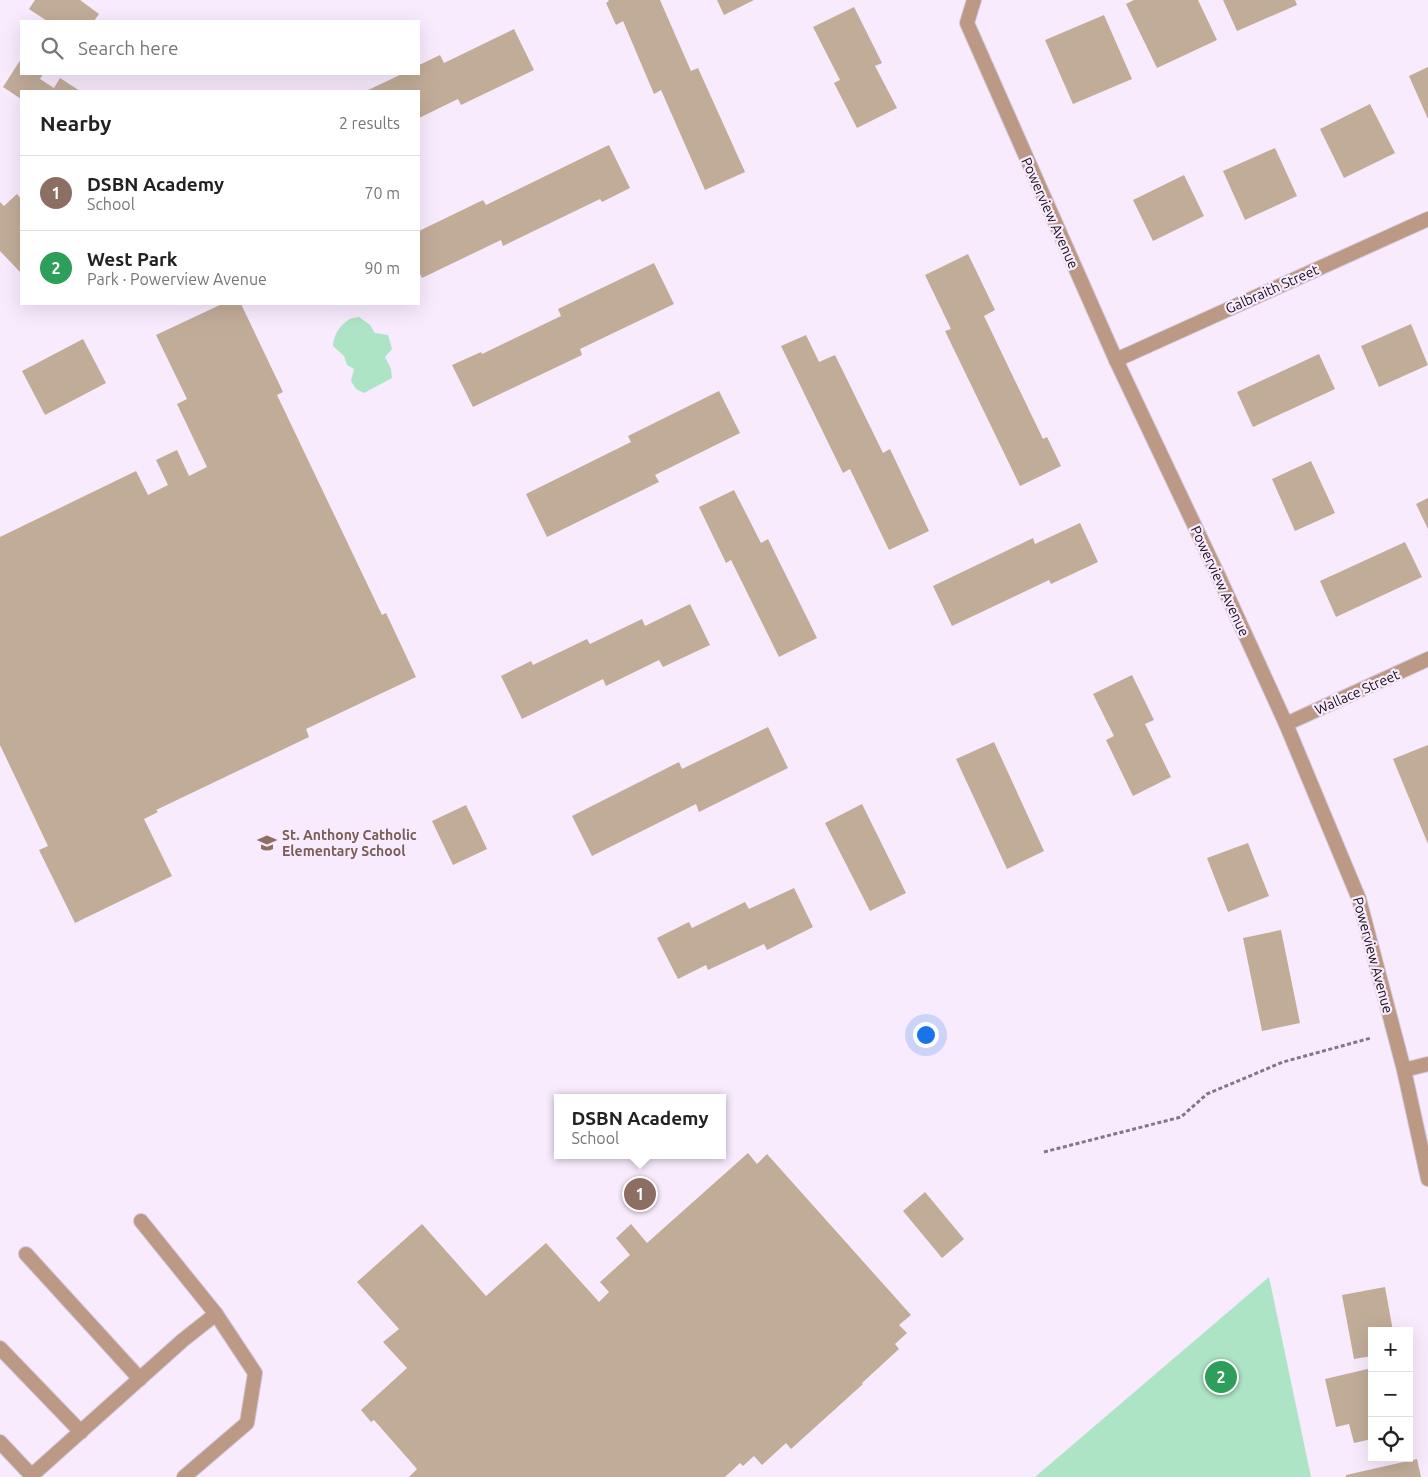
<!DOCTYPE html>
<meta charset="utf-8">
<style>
:root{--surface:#fff;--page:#f2f2f2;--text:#222;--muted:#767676;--line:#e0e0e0;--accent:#c93c2a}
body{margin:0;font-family:Ubuntu,sans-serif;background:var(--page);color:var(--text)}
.controls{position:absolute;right:15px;bottom:15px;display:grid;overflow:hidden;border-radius:0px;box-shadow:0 5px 20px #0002}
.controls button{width:45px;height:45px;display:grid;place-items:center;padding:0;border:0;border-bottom:1px solid var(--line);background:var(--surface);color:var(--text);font:25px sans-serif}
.you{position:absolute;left:925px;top:1034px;width:18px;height:18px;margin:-12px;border:4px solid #fff;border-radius:50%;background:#1a73e8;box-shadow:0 0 0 8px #1a73e833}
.badge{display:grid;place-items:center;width:32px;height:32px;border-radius:50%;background:var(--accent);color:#fff;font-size:16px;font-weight:700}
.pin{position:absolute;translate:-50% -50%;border:2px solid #fff;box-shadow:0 1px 5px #0006}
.popup{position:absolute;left:554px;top:1094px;width:172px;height:65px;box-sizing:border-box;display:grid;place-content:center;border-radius:0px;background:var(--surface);filter:drop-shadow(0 1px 4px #0005);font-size:16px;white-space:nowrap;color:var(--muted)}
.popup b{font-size:19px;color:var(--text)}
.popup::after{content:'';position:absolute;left:50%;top:100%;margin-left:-10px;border:10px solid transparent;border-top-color:var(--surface)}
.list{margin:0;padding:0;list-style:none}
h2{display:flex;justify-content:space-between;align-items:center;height:65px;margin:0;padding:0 20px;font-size:21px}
h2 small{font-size:16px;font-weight:400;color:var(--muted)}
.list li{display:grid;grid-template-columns:32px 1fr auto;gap:15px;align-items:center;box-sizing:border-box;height:75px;padding:0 20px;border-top:1px solid var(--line)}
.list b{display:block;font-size:19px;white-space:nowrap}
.list p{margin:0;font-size:16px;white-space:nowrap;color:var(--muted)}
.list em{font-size:16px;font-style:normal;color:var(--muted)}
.icon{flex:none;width:28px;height:28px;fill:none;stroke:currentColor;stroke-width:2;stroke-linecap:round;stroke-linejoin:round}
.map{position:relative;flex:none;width:1428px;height:1477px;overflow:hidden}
.search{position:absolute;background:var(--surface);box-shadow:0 5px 20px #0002;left:20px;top:20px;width:400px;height:55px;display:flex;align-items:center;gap:12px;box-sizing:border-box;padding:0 18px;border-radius:0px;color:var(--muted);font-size:19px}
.panel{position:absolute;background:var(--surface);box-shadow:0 5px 20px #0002;left:20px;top:90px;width:400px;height:215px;border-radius:0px}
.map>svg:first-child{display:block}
.green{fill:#ade4c5}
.building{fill:#c1ac98}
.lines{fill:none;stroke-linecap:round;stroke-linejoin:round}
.service-casing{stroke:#d3c7d9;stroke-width:16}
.minor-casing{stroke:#d3c7d9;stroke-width:16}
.path{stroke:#817885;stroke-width:3;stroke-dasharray:4 2.5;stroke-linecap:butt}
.service{stroke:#bb9985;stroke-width:14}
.minor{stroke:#bb9985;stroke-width:14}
.labels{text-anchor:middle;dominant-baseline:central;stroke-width:4.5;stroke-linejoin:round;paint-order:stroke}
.street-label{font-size:14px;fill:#130d15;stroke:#f8ebfe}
.education-label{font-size:14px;font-weight:bold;fill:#785e54;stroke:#f8ebfe;text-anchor:start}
</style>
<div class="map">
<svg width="1428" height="1477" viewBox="0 0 1428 1477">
<rect width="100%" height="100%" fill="#f8ebfe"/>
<!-- green -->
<g class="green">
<path d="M359 317 370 325 375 333 388 335 392 349 385 357 391 369 392 378 364 393 356 389 351 381 354 369 347 365 344 356 333 346C333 337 339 326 347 321 350 318 354 318 359 317Z"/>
<polygon points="1269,1277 1311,1477 1035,1477"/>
</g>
<!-- building -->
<g class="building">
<polygon points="35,0 80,0 99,14 94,21 47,21 29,9"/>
<polygon points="608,0 660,0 691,71 698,68 745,172 705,190 661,90 654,94 623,21 616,25 606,3 609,1"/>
<polygon points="717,0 754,0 724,15"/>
<polygon points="1134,0 1198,0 1217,40 1157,68 1126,4"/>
<polygon points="1223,0 1295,0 1297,5 1237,31"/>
<polygon points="854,7 882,63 875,66 897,108 857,128 834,83 840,80 813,27"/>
<polygon points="1104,15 1132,79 1073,104 1045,40"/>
<polygon points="514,29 534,70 461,105 458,99 419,118 419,91 366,91 402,74 419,74 419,65 440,55 444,63"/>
<polygon points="21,59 21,74 43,74 40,79 54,88 60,78 80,91 21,91 21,99 3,87"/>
<polygon points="1428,67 1428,119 1409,76"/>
<polygon points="1370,104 1395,153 1344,178 1320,129"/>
<polygon points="609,145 630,188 602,202 600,199 503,246 501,240 422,278 419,272 419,231 483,200 486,205"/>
<polygon points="1275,148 1297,196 1245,220 1223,171"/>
<polygon points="1184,175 1204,216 1153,241 1133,200"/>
<polygon points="17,194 21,199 21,273 0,251 0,202 4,206"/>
<polygon points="968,254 995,310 984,316 1043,439 1047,437 1061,466 1020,486 945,331 951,329 925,275"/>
<polygon points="654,263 674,304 580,349 582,355 473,407 452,365 481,352 482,354 561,316 558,309"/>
<polygon points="222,304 241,304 283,392 277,395 382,615 386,613 416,677 306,729 309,737 156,810 158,812 144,819 172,876 75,923 39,850 48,846 0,745 0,537 136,471 148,495 168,485 156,460 177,450 189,476 207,467 177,404 187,399 156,335"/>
<polygon points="1411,324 1428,365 1379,387 1361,346"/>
<polygon points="806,335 819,362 835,355 883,453 890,449 929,531 889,550 850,469 843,473 781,346"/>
<polygon points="83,339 106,383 45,415 22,371"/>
<polygon points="1319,354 1335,389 1253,427 1237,392"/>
<polygon points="719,391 740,433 655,475 659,482 547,537 526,494 631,442 628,436"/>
<polygon points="1311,461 1335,513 1295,531 1272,479"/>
<polygon points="734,490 761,543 768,539 817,638 779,657 731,560 726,563 699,507"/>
<polygon points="1428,498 1428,529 1416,504"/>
<polygon points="1080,523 1098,562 1051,584 1049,580 952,626 933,586 1033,538 1035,544"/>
<polygon points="1405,542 1422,577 1336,617 1320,581"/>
<polygon points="690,604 710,645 663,667 659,660 606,686 603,679 522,719 501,676 531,661 533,665 587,639 590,644 642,619 645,626"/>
<polygon points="1132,675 1154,720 1145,724 1171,777 1133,796 1106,740 1114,736 1093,694"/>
<polygon points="768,727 788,768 699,812 696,804 592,856 572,816 679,762 682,769"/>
<polygon points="994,742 1044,851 1007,869 956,759"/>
<polygon points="1428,745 1428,844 1393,759"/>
<polygon points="862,804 906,893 870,911 825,823"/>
<polygon points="466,805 487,849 453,865 432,821"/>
<polygon points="1248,843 1269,896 1228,912 1207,858"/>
<polygon points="794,888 813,927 767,950 764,944 708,970 706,965 678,979 657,938 689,922 692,928 745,902 749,909"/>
<polygon points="1281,930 1300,1023 1262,1031 1243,938"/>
<polygon points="748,1153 757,1164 767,1154 911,1315 899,1325 907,1333 895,1344 899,1349 862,1383 863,1384 791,1449 786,1443 762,1465 754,1456 743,1466 740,1463 725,1477 409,1477 417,1469 374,1420 371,1422 361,1410 407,1368 383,1342 399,1329 357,1282 422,1224 486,1296 546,1243 599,1302 609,1292 600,1282 630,1255 616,1238 631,1224 647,1243"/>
<polygon points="925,1192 964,1239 942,1258 903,1211"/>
<polygon points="1385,1287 1393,1331 1372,1331 1372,1356 1354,1359 1342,1295"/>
<polygon points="1372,1368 1372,1439 1354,1443 1349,1424 1336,1427 1325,1379"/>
<polygon points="1417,1459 1421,1477 1346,1477 1346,1475"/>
</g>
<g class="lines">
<!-- service casing -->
<g class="service-casing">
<g id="service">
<polyline points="141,1221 216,1314 255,1373 247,1423 184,1477"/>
<polyline points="26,1254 140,1379"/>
<polyline points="0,1348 81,1432"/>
<polyline points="0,1442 32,1476"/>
<polyline points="30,1477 183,1340 216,1314"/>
</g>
</g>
<!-- minor casing -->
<g class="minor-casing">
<g id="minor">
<polyline points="974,0 967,23 1116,360 1218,575 1286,724 1359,899 1404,1070 1428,1179"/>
<polyline points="1116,360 1428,219"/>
<polyline points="1286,724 1428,659"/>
<polyline points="1404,1070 1428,1064"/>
</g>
</g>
<!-- path -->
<polyline class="path" points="1044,1152 1181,1117 1207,1094 1283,1062 1371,1038"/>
<!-- service -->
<use href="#service" class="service"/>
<!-- minor -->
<use href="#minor" class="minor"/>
</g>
<!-- icons -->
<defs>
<g id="school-bare" transform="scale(1.5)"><path d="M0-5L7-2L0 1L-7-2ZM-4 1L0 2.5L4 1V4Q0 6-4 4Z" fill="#8d6e63" stroke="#f8ebfe" stroke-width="2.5" paint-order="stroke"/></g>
</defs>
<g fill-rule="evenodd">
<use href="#school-bare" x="267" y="843"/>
</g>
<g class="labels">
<!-- street labels -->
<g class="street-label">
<text transform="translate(1050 213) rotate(66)">Powerview Avenue</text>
<text transform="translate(1272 289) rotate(-24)">Galbraith Street</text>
<text transform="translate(1220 581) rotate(65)">Powerview Avenue</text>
<text transform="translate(1357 692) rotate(-24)">Wallace Street</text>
<text transform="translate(1373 955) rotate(75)">Powerview Avenue</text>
</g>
<!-- education labels -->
<g class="education-label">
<text x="282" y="835">St. Anthony Catholic<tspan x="282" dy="16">Elementary School</tspan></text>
</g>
</g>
</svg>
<div class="controls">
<button>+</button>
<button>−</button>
<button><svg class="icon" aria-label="locate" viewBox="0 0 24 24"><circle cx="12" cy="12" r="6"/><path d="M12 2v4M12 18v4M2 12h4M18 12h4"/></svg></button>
</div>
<div class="you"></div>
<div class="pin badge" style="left:640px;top:1194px;background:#8d6e63">1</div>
<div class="popup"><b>DSBN Academy</b>School</div>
<div class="pin badge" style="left:1221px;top:1377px;background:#2e9e5b">2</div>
<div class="search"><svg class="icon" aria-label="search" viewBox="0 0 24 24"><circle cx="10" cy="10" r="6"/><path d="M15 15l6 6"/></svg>Search here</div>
<section class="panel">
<h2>Nearby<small>2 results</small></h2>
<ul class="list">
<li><span class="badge" style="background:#8d6e63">1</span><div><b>DSBN Academy</b><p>School</p></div><em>70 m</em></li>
<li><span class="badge" style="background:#2e9e5b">2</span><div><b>West Park</b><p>Park · Powerview Avenue</p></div><em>90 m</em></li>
</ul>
</section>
</div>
